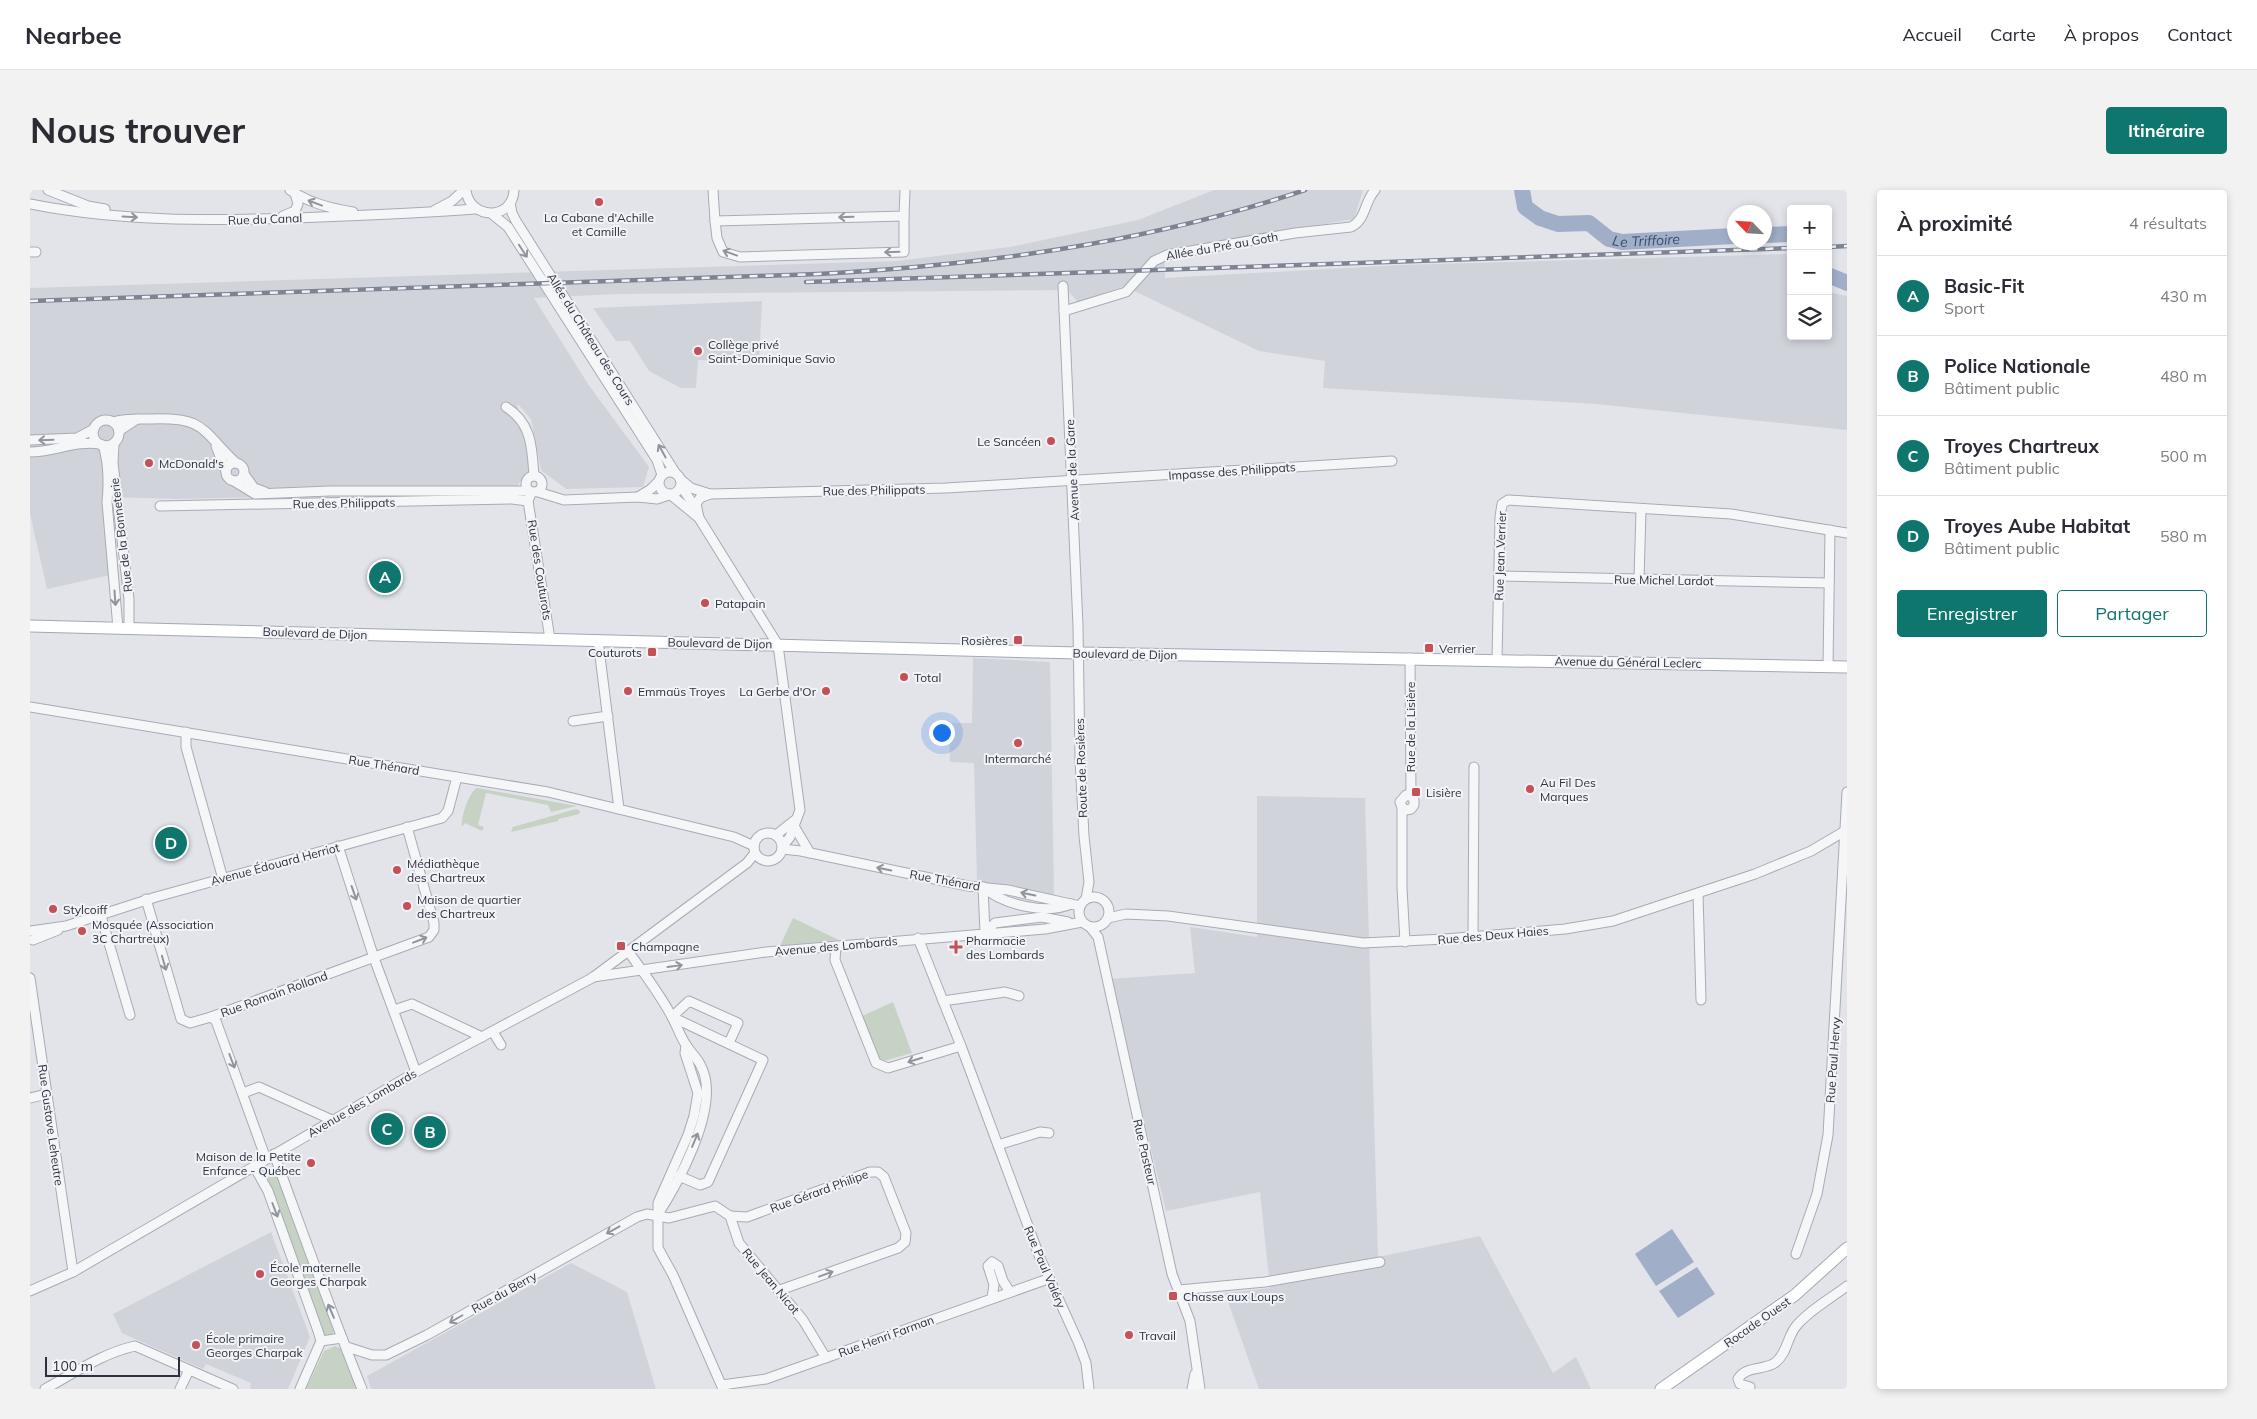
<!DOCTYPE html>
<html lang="fr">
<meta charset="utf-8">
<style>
:root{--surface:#fff;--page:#f2f2f3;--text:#2b2b33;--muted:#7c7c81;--line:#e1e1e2;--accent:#0f766e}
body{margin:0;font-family:Mulish,sans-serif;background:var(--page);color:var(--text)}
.controls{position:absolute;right:15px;top:15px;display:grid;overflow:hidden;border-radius:5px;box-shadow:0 2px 8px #0003}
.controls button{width:45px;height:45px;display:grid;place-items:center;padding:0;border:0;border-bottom:1px solid var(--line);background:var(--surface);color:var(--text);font:25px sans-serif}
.compass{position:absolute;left:1697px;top:15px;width:45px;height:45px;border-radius:50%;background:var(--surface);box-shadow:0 2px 8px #0003;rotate:295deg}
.scale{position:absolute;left:15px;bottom:12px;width:135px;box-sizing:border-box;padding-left:5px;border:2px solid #2c3140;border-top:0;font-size:14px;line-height:18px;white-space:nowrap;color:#2c3140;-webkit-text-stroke:4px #f2f3f7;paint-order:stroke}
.you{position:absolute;left:911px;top:542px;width:18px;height:18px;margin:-12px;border:4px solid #fff;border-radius:50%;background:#1a73e8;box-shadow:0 0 0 8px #1a73e833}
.badge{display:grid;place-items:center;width:32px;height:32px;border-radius:50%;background:var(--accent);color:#fff;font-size:16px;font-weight:700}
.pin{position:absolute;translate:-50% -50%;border:2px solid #fff;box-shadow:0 1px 5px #0006}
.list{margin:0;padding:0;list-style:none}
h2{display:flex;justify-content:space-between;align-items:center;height:65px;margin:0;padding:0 20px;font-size:21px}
h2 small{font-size:16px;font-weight:400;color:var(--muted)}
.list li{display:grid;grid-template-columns:32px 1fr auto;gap:15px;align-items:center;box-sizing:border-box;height:80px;padding:0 20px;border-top:1px solid var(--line)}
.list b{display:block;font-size:19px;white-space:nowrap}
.list p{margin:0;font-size:16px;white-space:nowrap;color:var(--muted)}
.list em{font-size:16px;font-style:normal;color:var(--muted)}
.actions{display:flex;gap:10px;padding:15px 20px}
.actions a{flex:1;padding:11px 0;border:1px solid var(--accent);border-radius:5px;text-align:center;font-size:18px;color:var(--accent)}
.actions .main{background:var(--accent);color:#fff}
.icon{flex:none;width:28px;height:28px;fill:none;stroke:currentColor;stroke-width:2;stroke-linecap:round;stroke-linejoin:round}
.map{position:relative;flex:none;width:1817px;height:1199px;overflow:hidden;border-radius:5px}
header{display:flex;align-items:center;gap:30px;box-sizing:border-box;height:70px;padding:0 25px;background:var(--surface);border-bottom:1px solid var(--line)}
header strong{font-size:24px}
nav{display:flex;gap:28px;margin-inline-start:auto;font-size:18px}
.intro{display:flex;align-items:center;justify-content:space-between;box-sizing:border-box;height:120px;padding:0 30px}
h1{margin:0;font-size:35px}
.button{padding:12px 22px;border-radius:5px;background:var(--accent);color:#fff;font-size:18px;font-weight:700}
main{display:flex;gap:30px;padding:0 30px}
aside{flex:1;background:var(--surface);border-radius:5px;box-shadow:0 2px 8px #0003}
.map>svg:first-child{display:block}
.built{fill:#d1d3db}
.green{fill:#c6d3c4}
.water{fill:#a0afc7}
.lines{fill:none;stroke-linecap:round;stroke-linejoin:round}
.river{stroke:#a0afc7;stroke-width:16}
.minor-casing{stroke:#a8abb4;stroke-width:11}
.major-casing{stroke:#a2a8b4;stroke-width:13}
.minor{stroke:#f5f6f8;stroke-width:9}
.major{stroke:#fff;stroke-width:11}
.rail-casing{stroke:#7d8392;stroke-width:4.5}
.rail{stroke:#f2f3f7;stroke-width:2.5;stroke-dasharray:8;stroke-linecap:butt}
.oneway{stroke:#90949c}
.poi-dot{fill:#c45158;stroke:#f2f3f7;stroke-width:2}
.labels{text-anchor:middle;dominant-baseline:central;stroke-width:4;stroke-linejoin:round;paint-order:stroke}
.poi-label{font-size:12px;fill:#2c3140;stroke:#f2f3f7;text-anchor:start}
.street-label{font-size:12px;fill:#2c3140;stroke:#f2f3f7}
.water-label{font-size:14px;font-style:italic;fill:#394c71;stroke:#f2f3f7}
</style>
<header>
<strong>Nearbee</strong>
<nav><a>Accueil</a><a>Carte</a><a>À propos</a><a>Contact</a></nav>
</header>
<div class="intro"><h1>Nous trouver</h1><a class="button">Itinéraire</a></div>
<main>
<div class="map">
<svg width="1817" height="1199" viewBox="0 0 1817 1199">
<rect width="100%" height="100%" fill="#e2e4ea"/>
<!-- built -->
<g class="built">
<polygon points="1184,0 1333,0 1324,29 1134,61 1135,88 1370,75 1761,64 1761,146 1798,146 1798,102 1817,106 1817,240 1566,214 1293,198 1295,171 1229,161 1094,96 1048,112 1037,100 588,104 504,108 558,194 619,277 613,297 536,299 511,280 501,229 487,213 500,279 483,301 151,309 77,307 80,385 17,399 0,324 0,98 867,71 980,57 1108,30"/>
<polygon points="732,111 729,173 668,170 666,198 651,198 619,181 600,151 586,151 563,118"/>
<polygon points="943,468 1020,472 1024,705 947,692 944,573 920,572 919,533 942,533"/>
<polygon points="1227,606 1335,608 1348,1067 1450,1046 1523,1183 1546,1167 1561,1199 1229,1199 1195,1103 1240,1098 1230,1002 1136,1021 1080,789 1165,783 1160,737 1227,747"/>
<polygon points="241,1042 280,1147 258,1199 222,1199 220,1198 221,1193 176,1174 173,1179 92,1143 83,1124"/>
<polygon points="541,1073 597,1102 626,1199 341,1199 337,1186"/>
</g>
<!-- green -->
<g class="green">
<path d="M447 598 547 616 521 622 518 615 456 603 448 635 454 637 452 641 435 633 432 637C430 630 439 601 447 598Z"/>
<polygon points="546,619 550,621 549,624 529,629 528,631 481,642 483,637"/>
<polygon points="763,728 809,750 750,756"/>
<polygon points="863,812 882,863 854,871 848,868 832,826"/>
<polygon points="241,978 246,980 305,1139 302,1146 297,1147 292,1142 236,987 236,980"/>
<polygon points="305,1156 314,1160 328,1199 276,1199 294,1161"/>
</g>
<!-- water -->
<g class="water">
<polygon points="1642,1039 1664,1072 1626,1096 1605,1064"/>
<polygon points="1667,1077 1685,1104 1648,1128 1629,1101"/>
</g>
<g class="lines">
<!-- river -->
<g class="river">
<path id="s1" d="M1492 0 1495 17 1510 28 1528 34 1559 33 1579 49 1592 52 1704 46"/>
<polyline points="1734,45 1761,44"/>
<polyline points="1798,85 1817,93"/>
</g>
<!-- minor casing -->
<g class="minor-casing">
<g id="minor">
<polyline points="18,0 58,16 75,19"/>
<path d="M260 0C279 13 300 18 323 22"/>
<path d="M436 0C439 30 483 31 484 0"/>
<polyline points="683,0 685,31 874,26 875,0"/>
<polyline points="480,13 482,23 486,31 646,284"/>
<path d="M0 14C95 33 194 31 290 27 342 25 394 23 445 19"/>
<polyline points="405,20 422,11 434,0"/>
<polyline points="462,24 478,37 627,270 632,285"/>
<polyline points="253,26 265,21 268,14 265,3"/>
<polyline points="685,31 687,48 693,62 710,67 874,62 874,26"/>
<polyline points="0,62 6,62"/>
<polyline points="1033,96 1048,436 1050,569 1054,646 1059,692 1056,709"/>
<path d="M1034 121 1096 102 1124 71 1137 65 1265 43 1321 37C1336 30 1334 12 1345 0"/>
<path d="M476 217C502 233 502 258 504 286"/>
<circle cx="76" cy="243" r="13"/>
<path d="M83 232C96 228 107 229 121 229 176 227 171 240 206 273"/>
<polyline points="89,241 107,229"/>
<polyline points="0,250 47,248 64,239"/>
<polyline points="84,253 83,273 99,409 99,438"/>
<path d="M73 255C79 274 79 292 77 312L88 438"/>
<polyline points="186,256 196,281"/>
<path d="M0 262C24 262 46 250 70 254"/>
<circle cx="205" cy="282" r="9"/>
<circle cx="640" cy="293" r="11"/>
<polyline points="214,284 224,298 235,302"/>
<circle cx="504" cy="294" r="8"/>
<polyline points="650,289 661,298 680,304 916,298 1362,271"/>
<polyline points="202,290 225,304 300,301 499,301"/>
<polyline points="651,296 667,320"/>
<polyline points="508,302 534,310 608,307 627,309 639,305"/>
<polyline points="641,305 669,328 748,455 770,620 760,647 753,656"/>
<polyline points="500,306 498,311 520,449"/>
<polyline points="608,307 621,299 629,291"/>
<polyline points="130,316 482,309 498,311"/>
<polyline points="669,328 666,314 670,308 680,304"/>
<polyline points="1469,386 1799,393"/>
<polyline points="1609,389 1611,320"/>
<polyline points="568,450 589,619"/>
<polyline points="1380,468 1381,606 1384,610 1384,615 1381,619 1376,620 1372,617 1370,612 1376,605 1381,606"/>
<polyline points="1467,469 1470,327 1472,314 1478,310 1701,324 1817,343"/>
<polyline points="1798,476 1800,340"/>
<polyline points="0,517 518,602 704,647 724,656"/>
<polyline points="543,531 578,526"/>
<polyline points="156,542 156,557 193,689"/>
<polyline points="1372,617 1372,698 1375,752"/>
<polyline points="764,636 780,663"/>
<circle cx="738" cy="657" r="14"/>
<polyline points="746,645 765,630"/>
<polyline points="308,656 344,768 386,882"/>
<polyline points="752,659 771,661 938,696 978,700 1050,716"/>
<path d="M953 697C973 715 1017 725 1041 714"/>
<polyline points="953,697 955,742"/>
<polyline points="1668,704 1671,810"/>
<circle cx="1064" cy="722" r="15"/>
<polyline points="116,709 151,829 160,833 181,827 399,747 404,740 404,733 377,637"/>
<polyline points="71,726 100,825"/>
<polyline points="1078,728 1096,724 1138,726 1333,753 1415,749 1535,739 1583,731 1725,684 1781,661 1815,641"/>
<polyline points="1060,737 1068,747 1142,1084 1160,1131 1170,1199"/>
<polyline points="1,741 36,736 126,707 412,628 418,621 427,587"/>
<polyline points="955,742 965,733 1012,727 1038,732"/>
<polyline points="1443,747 1444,577"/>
<polyline points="888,748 931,856 1010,1068 1049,1154 1056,1173 1059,1199"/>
<polyline points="3,750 28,740"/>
<polyline points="806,756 805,770 846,873 858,878 931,856"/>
<path d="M598 761C613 782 630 804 642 827 647 836 650 846 656 855 664 867 671 871 675 887 684 926 649 992 628 1024"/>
<polyline points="563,787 736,762 1015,739 1052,732"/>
<polyline points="0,788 43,1082"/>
<polyline points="913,811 975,802 989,806"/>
<polyline points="364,820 382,814 452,847"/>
<polyline points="181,827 186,831 236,969"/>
<polyline points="463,842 471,855"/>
<polyline points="656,855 655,863 668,903 664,926 658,945 628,1013 628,1058 643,1085 693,1199"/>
<polyline points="213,903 229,897 302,930"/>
<polyline points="0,908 17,904"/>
<polyline points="968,955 1010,942 1019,943"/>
<path d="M244 964C273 1043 301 1122 332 1199"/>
<polyline points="224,976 238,1001 288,1141 291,1151 270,1199"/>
<polyline points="649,986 670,995 678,992 733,870 642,827 659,811 708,833 699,853"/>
<polyline points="700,1026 717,1027 840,982 848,982 854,987 876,1043 875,1052 868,1058 750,1100"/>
<polyline points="1766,1064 1787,1004 1798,945 1817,602"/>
<polyline points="1149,1100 1235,1092 1350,1072"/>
<polyline points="0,1101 43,1082 386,882 562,788 717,673 725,663"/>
<polyline points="962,1108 964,1095 958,1076 962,1072 968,1076 973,1091 980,1102"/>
<polyline points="291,1151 312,1148"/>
<polyline points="317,1157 342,1165 356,1165 397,1145 607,1027 617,1024 639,1028 685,1016 700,1026 709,1053 773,1130 796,1168"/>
<polyline points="692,1195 736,1189 1018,1089"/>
<path d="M15 1199C44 1183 73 1163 105 1156L203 1199"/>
<polyline points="150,1199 159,1180"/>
<polyline points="1162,1199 1165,1184"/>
<path d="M1719 1199 1720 1197 1710 1194 1708 1189C1716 1175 1735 1181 1746 1172 1758 1162 1757 1146 1767 1135 1781 1119 1800 1109 1817 1096"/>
</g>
</g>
<!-- major casing -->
<g class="major-casing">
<g id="major">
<polyline points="0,436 1049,463 1817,477"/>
<polyline points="1631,1199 1765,1105 1817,1058"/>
</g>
</g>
<!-- minor -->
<use href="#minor" class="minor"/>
<!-- major -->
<use href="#major" class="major"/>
<!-- rail casing -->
<g class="rail-casing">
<g id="rail">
<polyline points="1798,57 1817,56"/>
<polyline points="776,92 1761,58"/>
<path d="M0 111 788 84C953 75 1117 53 1275 0"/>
</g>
</g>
<!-- rail -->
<use href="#rail" class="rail"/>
</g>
<!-- one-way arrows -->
<defs><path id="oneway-shaft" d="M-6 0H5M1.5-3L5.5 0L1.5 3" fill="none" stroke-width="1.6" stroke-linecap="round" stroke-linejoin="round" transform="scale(1.25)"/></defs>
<g class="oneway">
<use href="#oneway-shaft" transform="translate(285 13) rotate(-159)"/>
<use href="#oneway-shaft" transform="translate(100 27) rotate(3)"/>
<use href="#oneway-shaft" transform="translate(816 27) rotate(178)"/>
<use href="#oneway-shaft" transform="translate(493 61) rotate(57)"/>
<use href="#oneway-shaft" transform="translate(862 62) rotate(178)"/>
<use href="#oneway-shaft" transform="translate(700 63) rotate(-160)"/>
<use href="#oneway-shaft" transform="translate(16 250) rotate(178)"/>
<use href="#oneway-shaft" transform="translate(632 261) rotate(-119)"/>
<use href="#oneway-shaft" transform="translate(85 408) rotate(86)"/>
<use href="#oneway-shaft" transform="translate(854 679) rotate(-168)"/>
<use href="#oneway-shaft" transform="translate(324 703) rotate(71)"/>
<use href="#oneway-shaft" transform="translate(998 704) rotate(-168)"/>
<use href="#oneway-shaft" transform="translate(390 750) rotate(-21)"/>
<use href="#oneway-shaft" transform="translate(134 773) rotate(74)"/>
<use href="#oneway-shaft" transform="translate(645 776) rotate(-8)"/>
<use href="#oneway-shaft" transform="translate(885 870) rotate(163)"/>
<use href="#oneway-shaft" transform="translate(202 871) rotate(69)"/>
<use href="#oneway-shaft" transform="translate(665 950) rotate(-67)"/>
<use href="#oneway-shaft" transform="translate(245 1020) rotate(69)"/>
<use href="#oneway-shaft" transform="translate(583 1040) rotate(151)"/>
<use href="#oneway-shaft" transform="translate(796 1084) rotate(-20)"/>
<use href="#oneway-shaft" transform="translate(301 1121) rotate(-113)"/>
<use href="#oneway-shaft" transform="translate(426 1129) rotate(150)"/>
</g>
<!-- markers -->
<g class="poi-dot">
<circle cx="569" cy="12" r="5"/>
<circle cx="668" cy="161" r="5"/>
<circle cx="1021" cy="251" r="5"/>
<circle cx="119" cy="273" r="5"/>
<circle cx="675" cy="413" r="5"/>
<rect x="983" y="445" width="10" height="10" rx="2.5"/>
<rect x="1394" y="453" width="10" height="10" rx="2.5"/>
<rect x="617" y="457" width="10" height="10" rx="2.5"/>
<circle cx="874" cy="487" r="5"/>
<circle cx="598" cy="501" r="5"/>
<circle cx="796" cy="501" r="5"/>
<circle cx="988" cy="553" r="5"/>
<circle cx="1500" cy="599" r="5"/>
<rect x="1381" y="597" width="10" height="10" rx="2.5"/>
<circle cx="367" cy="680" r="5"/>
<circle cx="377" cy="716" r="5"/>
<circle cx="23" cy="719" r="5"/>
<circle cx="52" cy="741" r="5"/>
<rect x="586" y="751" width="10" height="10" rx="2.5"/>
<path d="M923.5 749.5h5v5h5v5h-5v5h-5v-5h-5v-5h5z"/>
<circle cx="281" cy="973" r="5"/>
<circle cx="230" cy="1084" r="5"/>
<rect x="1138" y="1101" width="10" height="10" rx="2.5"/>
<circle cx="1099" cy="1145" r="5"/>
<circle cx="166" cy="1155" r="5"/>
</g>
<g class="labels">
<!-- poi labels -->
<g class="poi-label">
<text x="569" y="27" text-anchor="middle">La Cabane d'Achille<tspan x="569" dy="14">et Camille</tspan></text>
<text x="678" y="154">Collège privé<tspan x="678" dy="14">Saint-Dominique Savio</tspan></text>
<text x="1011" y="251" text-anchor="end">Le Sancéen</text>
<text x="129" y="273">McDonald's</text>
<text x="685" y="413">Patapain</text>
<text x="978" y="450" text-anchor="end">Rosières</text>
<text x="1409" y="458">Verrier</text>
<text x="612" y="462" text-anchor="end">Couturots</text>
<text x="884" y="487">Total</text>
<text x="608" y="501">Emmaüs Troyes</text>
<text x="786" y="501" text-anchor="end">La Gerbe d'Or</text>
<text x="988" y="568" text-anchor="middle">Intermarché</text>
<text x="1510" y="592">Au Fil Des<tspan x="1510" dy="14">Marques</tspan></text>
<text x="1396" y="602">Lisière</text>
<text x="377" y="673">Médiathèque<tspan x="377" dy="14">des Chartreux</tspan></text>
<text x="387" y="709">Maison de quartier<tspan x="387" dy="14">des Chartreux</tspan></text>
<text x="33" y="719">Stylcoiff</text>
<text x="62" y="734">Mosquée (Association<tspan x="62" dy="14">3C Chartreux)</tspan></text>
<text x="936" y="750">Pharmacie<tspan x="936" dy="14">des Lombards</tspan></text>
<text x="601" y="756">Champagne</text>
<text x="271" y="966" text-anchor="end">Maison de la Petite<tspan x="271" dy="14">Enfance - Québec</tspan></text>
<text x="240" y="1077">École maternelle<tspan x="240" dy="14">Georges Charpak</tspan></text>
<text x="1153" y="1106">Chasse aux Loups</text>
<text x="1109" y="1145">Travail</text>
<text x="176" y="1148">École primaire<tspan x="176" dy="14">Georges Charpak</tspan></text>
</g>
<!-- street labels -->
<g class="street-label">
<text transform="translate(235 29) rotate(-2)">Rue du Canal</text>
<text transform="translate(1192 56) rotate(-10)">Allée du Pré au Goth</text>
<text transform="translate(561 149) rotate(58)">Allée du Château des Cours</text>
<text transform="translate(1042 280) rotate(-93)">Avenue de la Gare</text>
<text transform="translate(1202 281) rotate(-4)">Impasse des Philippats</text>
<text transform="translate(844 300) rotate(-1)">Rue des Philippats</text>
<text transform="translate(314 313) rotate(-1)">Rue des Philippats</text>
<text transform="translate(91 345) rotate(-97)">Rue de la Bonneterie</text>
<text transform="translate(1470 366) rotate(-88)">Rue Jean Verrier</text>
<text transform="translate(510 380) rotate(81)">Rue des Couturots</text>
<text transform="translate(1634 390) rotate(1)">Rue Michel Lardot</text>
<text transform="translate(285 443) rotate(2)">Boulevard de Dijon</text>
<text transform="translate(690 453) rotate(1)">Boulevard de Dijon</text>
<text transform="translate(1095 464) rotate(1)">Boulevard de Dijon</text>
<text transform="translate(1598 472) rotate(1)">Avenue du Général Leclerc</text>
<text transform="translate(1380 537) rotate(-90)">Rue de la Lisière</text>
<text transform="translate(354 575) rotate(9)">Rue Thénard</text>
<text transform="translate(1051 578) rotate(-92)">Route de Rosières</text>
<text transform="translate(245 674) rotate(-15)">Avenue Édouard Herriot</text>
<text transform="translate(915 690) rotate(10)">Rue Thénard</text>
<text transform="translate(1463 745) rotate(-5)">Rue des Deux Haies</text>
<text transform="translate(806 756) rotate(-5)">Avenue des Lombards</text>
<text transform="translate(244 804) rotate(-20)">Rue Romain Rolland</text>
<text transform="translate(1803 870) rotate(-86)">Rue Paul Hervy</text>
<text transform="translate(332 913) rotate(-30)">Avenue des Lombards</text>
<text transform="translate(21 935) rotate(82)">Rue Gustave Leheutre</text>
<text transform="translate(1115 962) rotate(77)">Rue Pasteur</text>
<text transform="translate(789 1001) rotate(-20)">Rue Gérard Philipe</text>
<text transform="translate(1015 1077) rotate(67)">Rue Paul Valéry</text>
<text transform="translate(741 1091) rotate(50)">Rue Jean Nicot</text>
<text transform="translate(474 1102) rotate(-29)">Rue du Berry</text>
<text transform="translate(1727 1132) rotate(-35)">Rocade Ouest</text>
<text transform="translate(856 1146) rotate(-20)">Rue Henri Farman</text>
</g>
<!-- water labels -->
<g class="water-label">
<text stroke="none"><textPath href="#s1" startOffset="149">Le Triffoire</textPath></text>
</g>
</g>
</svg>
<div class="controls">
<button>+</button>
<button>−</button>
<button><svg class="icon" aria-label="layers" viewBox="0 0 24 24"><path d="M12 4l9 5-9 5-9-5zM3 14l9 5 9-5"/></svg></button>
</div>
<svg class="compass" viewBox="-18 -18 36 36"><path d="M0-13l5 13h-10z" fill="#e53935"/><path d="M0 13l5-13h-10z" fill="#7c7c81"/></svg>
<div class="scale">100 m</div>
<div class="you"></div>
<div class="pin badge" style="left:355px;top:387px">A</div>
<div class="pin badge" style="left:400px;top:942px">B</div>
<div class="pin badge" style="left:357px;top:939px">C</div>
<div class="pin badge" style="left:141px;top:653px">D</div>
</div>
<aside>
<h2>À proximité<small>4 résultats</small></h2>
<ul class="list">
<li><span class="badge">A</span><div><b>Basic-Fit</b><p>Sport</p></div><em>430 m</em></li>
<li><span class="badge">B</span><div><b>Police Nationale</b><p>Bâtiment public</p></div><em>480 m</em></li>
<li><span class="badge">C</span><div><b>Troyes Chartreux</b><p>Bâtiment public</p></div><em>500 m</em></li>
<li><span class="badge">D</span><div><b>Troyes Aube Habitat</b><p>Bâtiment public</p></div><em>580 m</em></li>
</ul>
<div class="actions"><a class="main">Enregistrer</a><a>Partager</a></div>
</aside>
</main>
